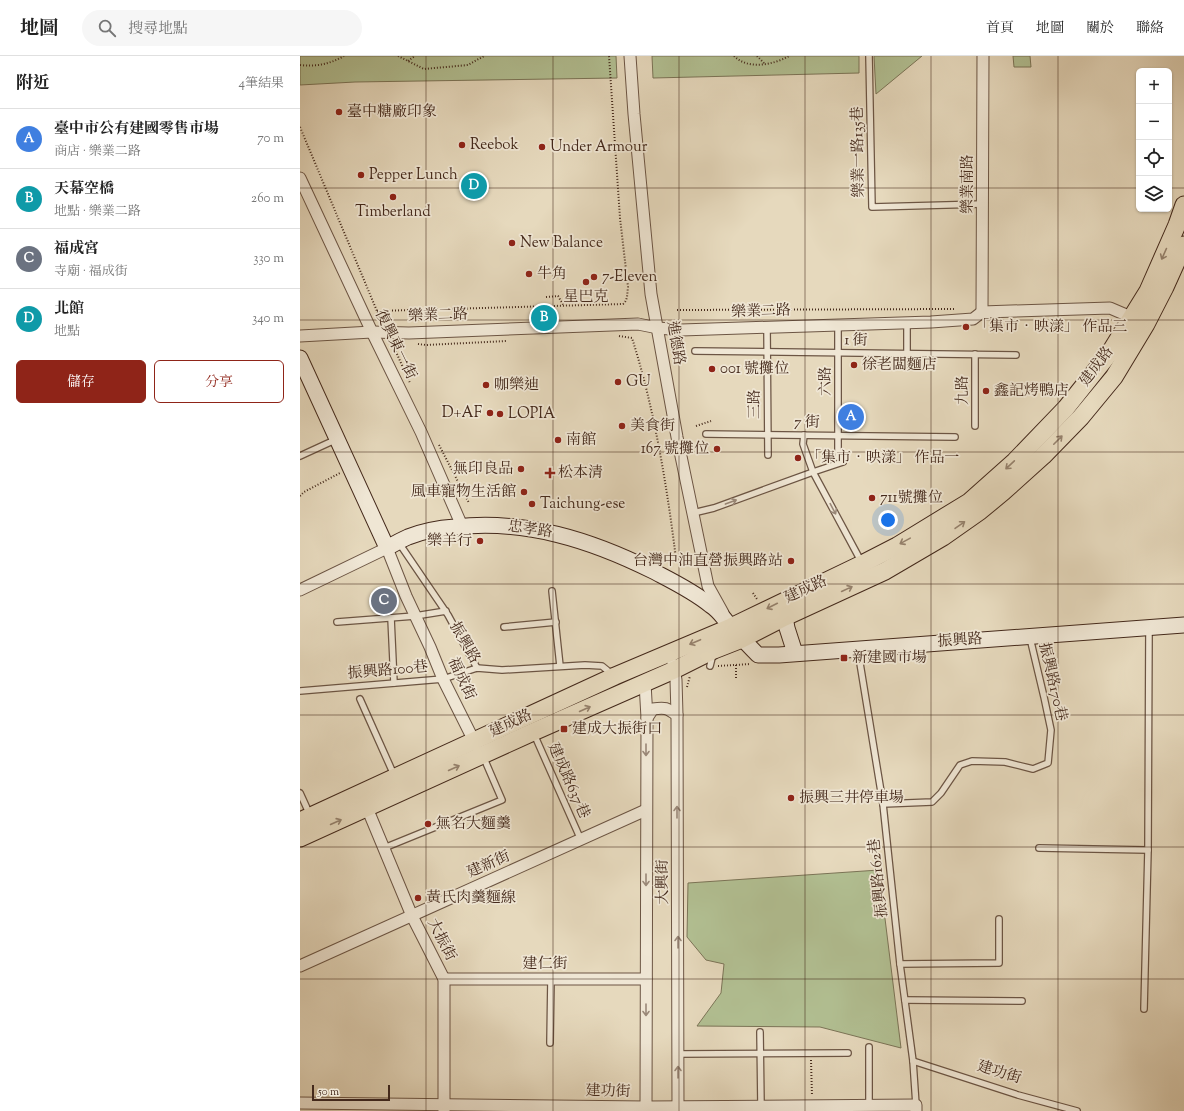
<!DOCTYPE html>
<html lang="zh-TW">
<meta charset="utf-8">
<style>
:root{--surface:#fff;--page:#f6f6f6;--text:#222;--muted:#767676;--line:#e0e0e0;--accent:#8f2418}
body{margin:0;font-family:"Sorts Mill Goudy","Noto Serif TC",serif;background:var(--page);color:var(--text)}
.controls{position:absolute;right:12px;top:12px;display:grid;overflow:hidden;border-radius:6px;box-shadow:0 1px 3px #0004}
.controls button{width:36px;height:36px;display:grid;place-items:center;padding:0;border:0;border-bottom:1px solid var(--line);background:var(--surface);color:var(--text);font:20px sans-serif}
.scale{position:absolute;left:12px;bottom:10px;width:78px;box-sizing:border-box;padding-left:4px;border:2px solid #44291b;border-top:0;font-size:11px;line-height:14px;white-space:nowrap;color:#44291b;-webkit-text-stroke:3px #efe6d4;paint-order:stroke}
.you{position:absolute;left:588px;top:464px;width:14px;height:14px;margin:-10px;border:3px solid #fff;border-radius:50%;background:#1a73e8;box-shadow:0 0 0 6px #1a73e833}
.badge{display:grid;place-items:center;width:26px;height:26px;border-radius:50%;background:var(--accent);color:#fff;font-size:13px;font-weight:700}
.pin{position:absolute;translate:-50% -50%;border:2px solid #fff;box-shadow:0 1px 4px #0006}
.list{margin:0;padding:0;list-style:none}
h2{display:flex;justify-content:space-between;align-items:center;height:52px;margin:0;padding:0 16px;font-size:17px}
h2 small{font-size:13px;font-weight:400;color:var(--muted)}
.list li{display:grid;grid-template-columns:26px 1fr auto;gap:12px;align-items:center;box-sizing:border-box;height:60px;padding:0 16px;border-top:1px solid var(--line)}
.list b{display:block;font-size:15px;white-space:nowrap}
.list p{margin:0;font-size:13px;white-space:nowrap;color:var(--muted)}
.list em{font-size:13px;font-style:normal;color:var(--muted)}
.actions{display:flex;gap:8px;padding:12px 16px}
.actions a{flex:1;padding:9px 0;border:1px solid var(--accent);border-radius:6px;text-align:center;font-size:14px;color:var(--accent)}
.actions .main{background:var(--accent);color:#fff}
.icon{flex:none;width:22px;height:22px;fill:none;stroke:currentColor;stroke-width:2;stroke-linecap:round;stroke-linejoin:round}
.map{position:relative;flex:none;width:884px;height:1055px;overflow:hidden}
header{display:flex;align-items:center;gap:24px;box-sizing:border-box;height:56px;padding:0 20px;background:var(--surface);border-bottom:1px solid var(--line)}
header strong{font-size:19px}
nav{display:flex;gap:22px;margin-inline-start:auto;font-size:14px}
.search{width:280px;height:36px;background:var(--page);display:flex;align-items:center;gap:10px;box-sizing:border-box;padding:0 14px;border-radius:22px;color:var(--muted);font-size:15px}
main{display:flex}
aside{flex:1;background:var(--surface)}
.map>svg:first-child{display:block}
.green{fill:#b2c093;stroke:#7b7457}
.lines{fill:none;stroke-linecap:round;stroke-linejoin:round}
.lane-casing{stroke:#6c5544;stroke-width:8}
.street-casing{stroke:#6c5544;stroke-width:13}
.secondary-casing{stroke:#44291b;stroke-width:17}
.primary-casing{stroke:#44291b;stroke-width:19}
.path{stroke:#44291b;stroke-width:2;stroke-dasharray:1 2;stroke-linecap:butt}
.lane{stroke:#efe6d4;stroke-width:5.5}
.street{stroke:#efe6d4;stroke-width:11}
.secondary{stroke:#efe6d4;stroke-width:15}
.primary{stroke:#e6d9bd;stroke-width:17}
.oneway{stroke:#95816c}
.oneway2{stroke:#9a8878}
.grid{fill:none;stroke:#44291b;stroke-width:1;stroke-opacity:0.55}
.poi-dot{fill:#8f2418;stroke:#efe6d4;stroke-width:1.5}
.labels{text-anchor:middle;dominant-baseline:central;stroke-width:3.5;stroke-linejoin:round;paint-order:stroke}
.poi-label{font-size:15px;fill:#44291b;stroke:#efe6d4;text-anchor:start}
.street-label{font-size:15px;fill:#44291b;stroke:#efe6d4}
</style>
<header>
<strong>地圖</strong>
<div class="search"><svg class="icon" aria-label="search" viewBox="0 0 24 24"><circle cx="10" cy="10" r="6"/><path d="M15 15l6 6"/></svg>搜尋地點</div>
<nav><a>首頁</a><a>地圖</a><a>關於</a><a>聯絡</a></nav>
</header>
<main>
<aside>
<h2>附近<small>4筆結果</small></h2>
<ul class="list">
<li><span class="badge" style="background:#3f7fe0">A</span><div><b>臺中市公有建國零售市場</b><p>商店 · 樂業二路</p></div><em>70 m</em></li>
<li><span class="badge" style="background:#0f9aa8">B</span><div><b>天幕空橋</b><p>地點 · 樂業二路</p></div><em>260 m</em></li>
<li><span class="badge" style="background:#6b7280">C</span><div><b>福成宮</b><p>寺廟 · 福成街</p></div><em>330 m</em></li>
<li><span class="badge" style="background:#0f9aa8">D</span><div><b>北館</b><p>地點</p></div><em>340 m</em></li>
</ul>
<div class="actions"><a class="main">儲存</a><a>分享</a></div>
</aside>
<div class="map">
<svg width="884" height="1055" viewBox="0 0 884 1055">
<rect width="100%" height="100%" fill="#e6d9bd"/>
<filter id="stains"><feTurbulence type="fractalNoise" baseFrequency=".005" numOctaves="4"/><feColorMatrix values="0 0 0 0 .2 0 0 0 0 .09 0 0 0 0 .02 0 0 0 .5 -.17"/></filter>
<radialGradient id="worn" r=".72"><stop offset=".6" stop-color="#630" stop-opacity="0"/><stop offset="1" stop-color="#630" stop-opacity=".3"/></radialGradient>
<!-- green -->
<g class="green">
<polygon points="0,0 316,0 317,22 55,26 0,29"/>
<polygon points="352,0 559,0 559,17 353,22"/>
<polygon points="574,0 622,0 576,38"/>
<polygon points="713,0 730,0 731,11 714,11"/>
<polygon points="579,814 601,992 520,971 397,970 421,937 424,908 406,904 387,881 388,827"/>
</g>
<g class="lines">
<!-- lane casing -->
<g class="lane-casing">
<g id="lane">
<polyline points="569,0 572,151 683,148"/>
<polyline points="607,266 607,298"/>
<polyline points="467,271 468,399"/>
<polyline points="395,295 716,299"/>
<polyline points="675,298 675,370"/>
<polyline points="406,378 655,381"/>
<polyline points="504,379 503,388 513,416 543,406"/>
<polyline points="0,400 37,383"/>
<polyline points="538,401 538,269"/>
<polyline points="393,457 414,452 513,416 562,507"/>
<polyline points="99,487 148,559 177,612"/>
<polyline points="252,535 260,610"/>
<polyline points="91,562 94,627"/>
<polyline points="37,566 115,560 146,555"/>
<polyline points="204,571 256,566"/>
<polyline points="558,595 583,748 600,908 613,1005 616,1049"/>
<polyline points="410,610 413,598"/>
<polyline points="0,635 143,623 177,612 202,614 285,609 302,610 313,619"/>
<polyline points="60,643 94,719"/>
<polyline points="234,678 281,784"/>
<polyline points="0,737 10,759"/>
<polyline points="583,748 632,746 641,737 660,709 672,705 705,706 733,713 748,707 751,674 744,641 730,582"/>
<polyline points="84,792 202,744 183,700"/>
<polyline points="739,792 848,794"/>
<polyline points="600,908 699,907 699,863"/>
<polyline points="605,944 722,945"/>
<polyline points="844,953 848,794 849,572"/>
<polyline points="460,976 461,1050"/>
<polyline points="250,987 251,923"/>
<polyline points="569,991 569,1049"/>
<polyline points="378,998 548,997"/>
<polyline points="613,1005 718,1039 777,1055"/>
</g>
</g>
<!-- street casing -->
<g class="street-casing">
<g id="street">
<polyline points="330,0 334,58 351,238 377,381 408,530 423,557"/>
<polyline points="0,122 72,276 121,376 162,470"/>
<polyline points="682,256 683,0"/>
<polyline points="0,280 72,276 109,277 338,268 358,272 381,274 631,266 673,263 682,256 810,252 831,261"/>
<polyline points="0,534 87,492 106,540 130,591 143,623 176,689"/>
<polyline points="373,608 376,624 377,659 378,1055"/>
<polyline points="345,627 347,662 346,1055"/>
<path d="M347 662 353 653C365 651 367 652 377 659"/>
<polyline points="65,747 112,860 144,923 144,1055"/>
<polyline points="0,910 346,754"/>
<polyline points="144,923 346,923"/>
<polyline points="0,1047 346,1051 616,1049 616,1055"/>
</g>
</g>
<!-- secondary casing -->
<g class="secondary-casing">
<g id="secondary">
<path d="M0 302 87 492C94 488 101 484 108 481 123 475 140 472 155 471 225 463 291 484 353 515 372 525 393 535 410 549 417 553 422 560 427 566 437 577 447 588 458 599H479L884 569"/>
<polyline points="485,561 487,572 495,597"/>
</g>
</g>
<!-- primary casing -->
<g class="primary-casing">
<g id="primary">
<polyline points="0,765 315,620 431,571 562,508 597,490 669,446 715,405 766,352 809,298 848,235 877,169 884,149"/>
<polyline points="0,782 233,676 374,614 414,594 442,583 485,561 585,515 643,481 680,455 703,436 743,400 781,361 814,321 846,268 865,231 884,189"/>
</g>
</g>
<!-- path -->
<g class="path">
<polyline points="98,0 124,13 168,9 184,0"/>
<path d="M434 0C448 14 473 9 489 0"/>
<polyline points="457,0 465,8"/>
<polyline points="108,5 115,0"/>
<path d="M0 9C16 11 30 8 44 0"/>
<polyline points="0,71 82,267"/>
<polyline points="246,241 258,240 264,250"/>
<polyline points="377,254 654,253"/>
<path d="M77 255 323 248C328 244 327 238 328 231L320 162 309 0"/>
<path d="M319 280 332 282C354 351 367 430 376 503"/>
<polyline points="92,287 110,327"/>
<polyline points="118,288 126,289 207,285"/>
<polyline points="396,370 411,365"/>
<polyline points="139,389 169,447"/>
<polyline points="0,440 4,436 40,417"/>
<polyline points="453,537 457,543"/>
<polyline points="436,609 436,622"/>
<polyline points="418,610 450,608"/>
<polyline points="387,631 390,620"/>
<polyline points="511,1004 512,1040"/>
</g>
<!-- lane -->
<use href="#lane" class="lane"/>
<!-- street -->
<use href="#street" class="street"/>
<!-- secondary -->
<use href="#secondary" class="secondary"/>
<!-- primary -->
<use href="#primary" class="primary"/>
</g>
<!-- one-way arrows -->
<defs><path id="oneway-shaft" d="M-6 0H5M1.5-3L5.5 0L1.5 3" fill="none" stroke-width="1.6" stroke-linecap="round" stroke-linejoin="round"/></defs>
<g class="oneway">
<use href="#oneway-shaft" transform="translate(864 198) rotate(114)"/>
<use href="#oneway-shaft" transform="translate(758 384) rotate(-45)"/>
<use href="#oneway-shaft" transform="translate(710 409) rotate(137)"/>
<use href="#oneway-shaft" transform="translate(660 469) rotate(-35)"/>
<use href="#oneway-shaft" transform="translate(605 485) rotate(151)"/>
<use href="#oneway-shaft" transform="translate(547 533) rotate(-25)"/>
<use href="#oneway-shaft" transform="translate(472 550) rotate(153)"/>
<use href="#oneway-shaft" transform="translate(395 586) rotate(157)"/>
<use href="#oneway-shaft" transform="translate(285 653) rotate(-24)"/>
<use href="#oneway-shaft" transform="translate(154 712) rotate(-24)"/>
<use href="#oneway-shaft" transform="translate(36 766) rotate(-24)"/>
</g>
<g class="oneway2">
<use href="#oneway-shaft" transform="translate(431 446) rotate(-20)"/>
<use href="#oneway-shaft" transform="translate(533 453) rotate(62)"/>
<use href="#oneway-shaft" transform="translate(346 694) rotate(90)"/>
<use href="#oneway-shaft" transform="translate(377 756) rotate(-90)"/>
<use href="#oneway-shaft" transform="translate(346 824) rotate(90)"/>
<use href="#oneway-shaft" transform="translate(378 886) rotate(-90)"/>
<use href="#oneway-shaft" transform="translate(346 954) rotate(90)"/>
<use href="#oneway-shaft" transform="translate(378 1016) rotate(-90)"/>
</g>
<!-- grid -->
<path class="grid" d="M126 0V1055M253 0V1055M379 0V1055M505 0V1055M631 0V1055M758 0V1055M0 132H839M869 132H884M0 264H884M0 396H884M0 528H884M0 659H884M0 791H884M0 923H884"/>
<!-- markers -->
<g class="poi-dot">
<circle cx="39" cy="56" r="4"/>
<circle cx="162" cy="89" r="4"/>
<circle cx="242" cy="91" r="4"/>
<circle cx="61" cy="119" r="4"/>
<circle cx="93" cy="141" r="4"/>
<circle cx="212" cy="187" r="4"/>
<circle cx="229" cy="218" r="4"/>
<circle cx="294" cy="221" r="4"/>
<circle cx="286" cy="226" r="4"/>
<circle cx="666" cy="271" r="4"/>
<circle cx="554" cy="309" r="4"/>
<circle cx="412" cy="313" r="4"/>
<circle cx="318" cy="326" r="4"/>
<circle cx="186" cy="329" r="4"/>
<circle cx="686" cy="335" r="4"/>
<circle cx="190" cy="357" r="4"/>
<circle cx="200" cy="358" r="4"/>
<circle cx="322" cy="370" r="4"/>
<circle cx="258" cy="384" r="4"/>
<circle cx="417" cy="393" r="4"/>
<circle cx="498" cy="402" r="4"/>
<circle cx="221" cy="413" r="4"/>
<path d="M248 411h4v4h4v4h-4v4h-4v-4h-4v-4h4z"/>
<circle cx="224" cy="436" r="4"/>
<circle cx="572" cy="442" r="4"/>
<circle cx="232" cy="448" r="4"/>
<circle cx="180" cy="485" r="4"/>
<circle cx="491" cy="505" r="4"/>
<rect x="540" y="598" width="8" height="8" rx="2"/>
<rect x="260" y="669" width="8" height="8" rx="2"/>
<circle cx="491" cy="742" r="4"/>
<circle cx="128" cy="768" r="4"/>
<circle cx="118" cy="842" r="4"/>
</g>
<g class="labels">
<!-- poi labels -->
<g class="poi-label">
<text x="47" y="56">臺中糖廠印象</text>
<text x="170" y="89">Reebok</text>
<text x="250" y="91">Under Armour</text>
<text x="69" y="119">Pepper Lunch</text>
<text x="93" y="156" text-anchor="middle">Timberland</text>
<text x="220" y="187">New Balance</text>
<text x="237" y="218">牛角</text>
<text x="302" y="221">7-Eleven</text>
<text x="286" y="241" text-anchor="middle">星巴克</text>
<text x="674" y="271">「集市‧映漾」 作品三</text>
<text x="562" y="309">徐老闆麵店</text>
<text x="420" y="313">001 號攤位</text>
<text x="326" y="326">GU</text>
<text x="194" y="329">咖樂迪</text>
<text x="694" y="335">鑫記烤鴨店</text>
<text x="182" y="357" text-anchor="end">D+AF</text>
<text x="208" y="358">LOPIA</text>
<text x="330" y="370">美食街</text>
<text x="266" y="384">南館</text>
<text x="409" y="393" text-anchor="end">167 號攤位</text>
<text x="506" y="402">「集市‧映漾」 作品一</text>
<text x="213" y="413" text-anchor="end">無印良品</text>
<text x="258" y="417">松本清</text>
<text x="216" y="436" text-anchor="end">風車寵物生活館</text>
<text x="580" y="442">711號攤位</text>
<text x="240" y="448">Taichung-ese</text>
<text x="172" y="485" text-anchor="end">樂羊行</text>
<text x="483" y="505" text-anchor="end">台灣中油直營振興路站</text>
<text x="552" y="602">新建國市場</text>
<text x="272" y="673">建成大振街口</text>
<text x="499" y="742">振興三井停車場</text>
<text x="136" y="768">無名大麵羹</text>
<text x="126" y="842">黃氏肉羹麵線</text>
</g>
<!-- street labels -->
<g class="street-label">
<text transform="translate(559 96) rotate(-91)">樂業一路135巷</text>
<text transform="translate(668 128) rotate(-90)">樂業南路</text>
<text transform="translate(461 256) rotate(-2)">樂業二路</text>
<text transform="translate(138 260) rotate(-2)">樂業二路</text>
<text transform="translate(556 285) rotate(1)">1 街</text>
<text transform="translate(375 287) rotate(80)">進德路</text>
<text transform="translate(95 289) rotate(64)">復興東一街</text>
<text transform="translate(797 311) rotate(-53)">建成路</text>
<text transform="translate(526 325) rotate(-90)">六路</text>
<text transform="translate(663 334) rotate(-90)">九路</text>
<text transform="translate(455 348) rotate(-90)">三路</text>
<text transform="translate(507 367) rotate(1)">7 街</text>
<text transform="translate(230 474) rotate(8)">忠孝路</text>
<text transform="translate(506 534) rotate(-25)">建成路</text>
<text transform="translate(660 585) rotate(-4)">振興路</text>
<text transform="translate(164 587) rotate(60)">振興路</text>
<text transform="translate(88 615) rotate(-5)">振興路100巷</text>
<text transform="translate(161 623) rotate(65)">福成街</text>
<text transform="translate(752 626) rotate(77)">振興路170巷</text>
<text transform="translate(211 668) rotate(-25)">建成路</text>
<text transform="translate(268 725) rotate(66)">建成路637巷</text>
<text transform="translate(189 809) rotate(-24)">建新街</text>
<text transform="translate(579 822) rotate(-96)">振興路162巷</text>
<text transform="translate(363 826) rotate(-90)">大興街</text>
<text transform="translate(141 884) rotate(63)">大振街</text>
<text x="245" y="908">建仁街</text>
<text transform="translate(699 1017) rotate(17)">建功街</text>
<text transform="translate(308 1036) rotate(1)">建功街</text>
</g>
</g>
<rect width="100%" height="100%" filter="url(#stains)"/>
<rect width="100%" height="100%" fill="url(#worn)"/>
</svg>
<div class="controls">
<button>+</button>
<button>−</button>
<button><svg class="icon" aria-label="locate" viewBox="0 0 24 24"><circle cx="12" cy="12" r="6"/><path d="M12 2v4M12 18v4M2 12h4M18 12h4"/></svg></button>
<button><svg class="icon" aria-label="layers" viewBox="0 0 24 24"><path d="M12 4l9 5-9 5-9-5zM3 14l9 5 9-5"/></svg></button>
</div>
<div class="scale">50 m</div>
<div class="you"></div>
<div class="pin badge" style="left:551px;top:361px;background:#3f7fe0">A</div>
<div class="pin badge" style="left:244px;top:262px;background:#0f9aa8">B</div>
<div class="pin badge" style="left:84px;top:545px;background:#6b7280">C</div>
<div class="pin badge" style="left:174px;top:130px;background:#0f9aa8">D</div>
</div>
</main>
